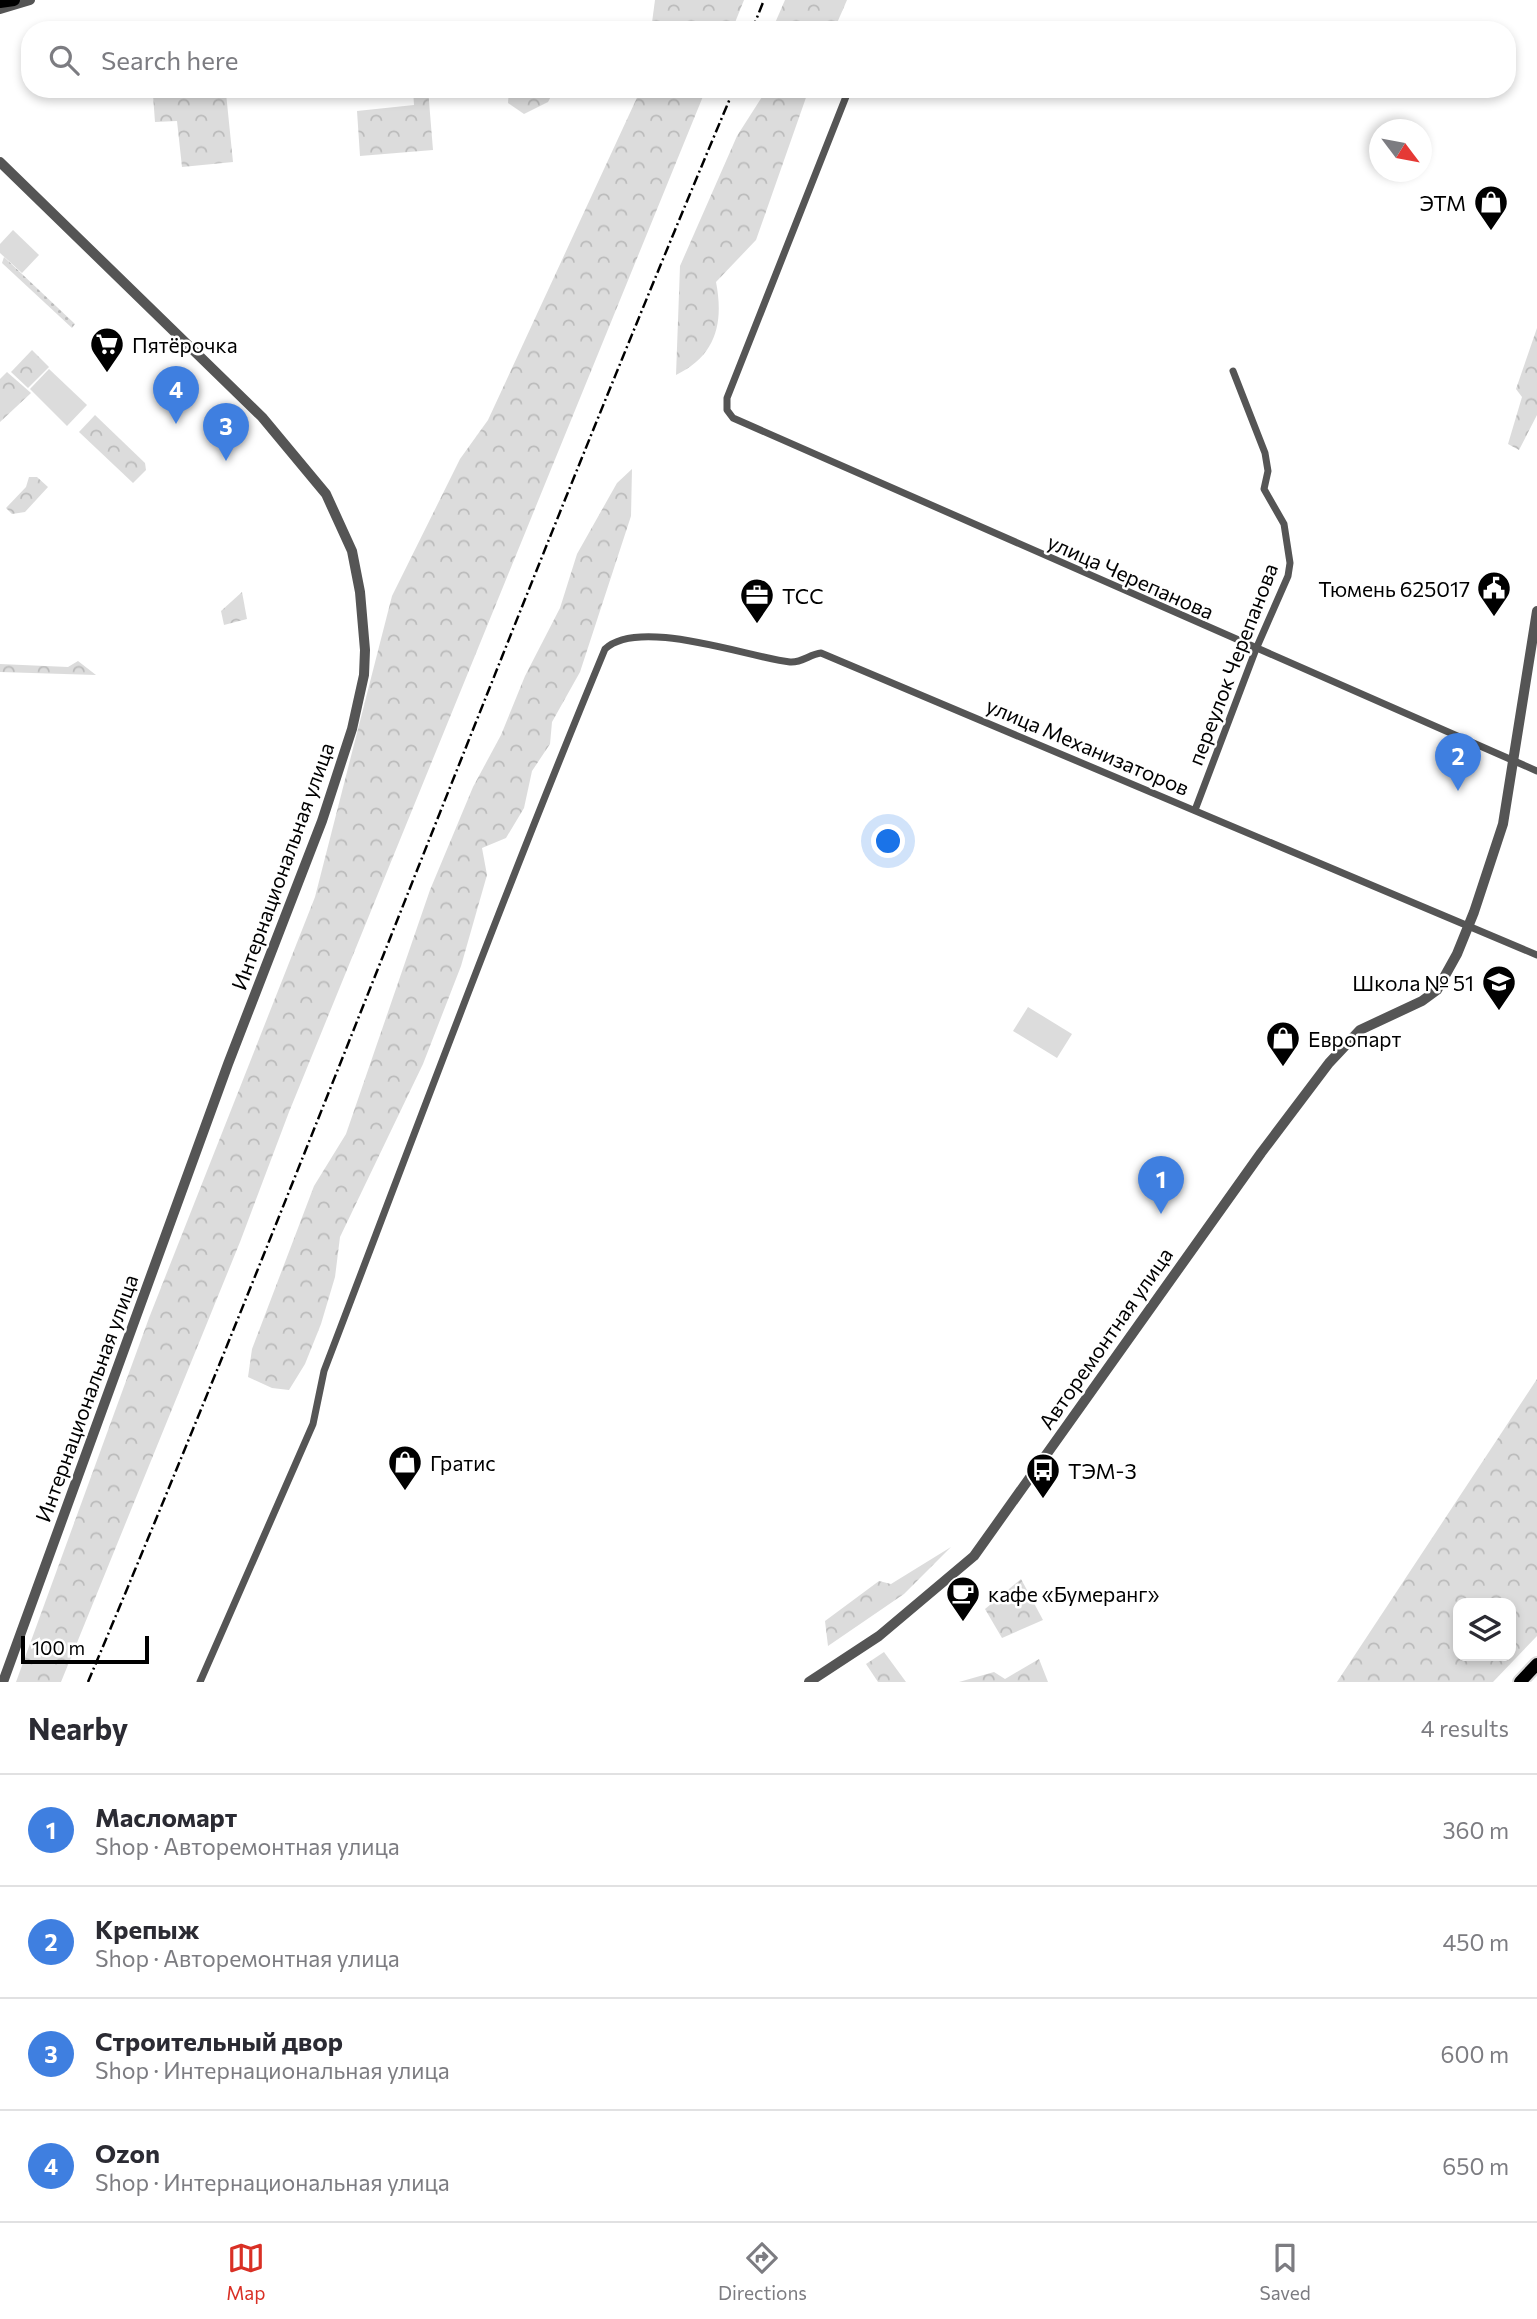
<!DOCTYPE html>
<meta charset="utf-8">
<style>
:root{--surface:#fff;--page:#f7f7f7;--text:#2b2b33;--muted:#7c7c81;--line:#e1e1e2;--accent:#d93025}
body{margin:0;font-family:Commissioner,sans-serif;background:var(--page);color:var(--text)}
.controls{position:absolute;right:21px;bottom:21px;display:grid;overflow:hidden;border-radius:14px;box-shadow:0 4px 10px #0003}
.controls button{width:63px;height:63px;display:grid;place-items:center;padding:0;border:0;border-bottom:2px solid var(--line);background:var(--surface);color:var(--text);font:35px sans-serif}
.compass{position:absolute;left:1369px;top:119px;width:63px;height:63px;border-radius:50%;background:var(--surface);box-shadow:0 4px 10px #0003;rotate:122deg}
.scale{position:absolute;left:21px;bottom:18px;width:128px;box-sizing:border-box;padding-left:7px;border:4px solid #000;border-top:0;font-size:19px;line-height:24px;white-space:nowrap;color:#000;-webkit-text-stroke:5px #fff;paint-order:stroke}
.you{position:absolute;left:889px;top:842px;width:24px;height:24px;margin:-18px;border:5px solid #fff;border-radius:50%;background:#1a73e8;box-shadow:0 0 0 10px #1a73e833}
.badge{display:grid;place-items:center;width:46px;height:46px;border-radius:50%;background:var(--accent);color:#fff;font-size:23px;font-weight:700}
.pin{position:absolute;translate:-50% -58px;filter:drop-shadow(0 2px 4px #0008)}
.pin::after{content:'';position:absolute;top:37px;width:24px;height:21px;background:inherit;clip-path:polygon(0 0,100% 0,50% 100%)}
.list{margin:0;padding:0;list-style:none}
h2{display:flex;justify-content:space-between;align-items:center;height:91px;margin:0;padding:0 28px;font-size:30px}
h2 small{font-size:23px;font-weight:400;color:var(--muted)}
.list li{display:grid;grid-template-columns:46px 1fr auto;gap:21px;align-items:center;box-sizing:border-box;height:112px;padding:0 28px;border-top:2px solid var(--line)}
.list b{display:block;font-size:26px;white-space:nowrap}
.list p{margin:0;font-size:23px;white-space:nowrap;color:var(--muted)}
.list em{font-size:23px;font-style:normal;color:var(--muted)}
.icon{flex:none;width:38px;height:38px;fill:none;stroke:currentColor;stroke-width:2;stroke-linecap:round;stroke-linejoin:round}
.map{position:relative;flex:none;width:1537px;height:1682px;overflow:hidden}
.search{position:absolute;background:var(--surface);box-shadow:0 4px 10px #0003;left:21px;right:21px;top:21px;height:77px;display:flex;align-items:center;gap:18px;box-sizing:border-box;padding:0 24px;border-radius:28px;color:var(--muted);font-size:26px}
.sheet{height:539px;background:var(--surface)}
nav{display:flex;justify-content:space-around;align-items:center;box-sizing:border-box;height:98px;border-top:2px solid var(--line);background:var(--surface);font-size:19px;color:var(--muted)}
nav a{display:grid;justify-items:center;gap:4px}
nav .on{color:var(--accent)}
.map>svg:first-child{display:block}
.grass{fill:url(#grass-dots)}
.forest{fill:url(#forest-crowns);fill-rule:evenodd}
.garden{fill:#dcdcdc}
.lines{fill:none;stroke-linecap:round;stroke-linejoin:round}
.primary-casing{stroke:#dbdbdb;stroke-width:16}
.trunk-casing{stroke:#dbdbdb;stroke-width:16}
.minor{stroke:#555;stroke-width:7}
.tertiary{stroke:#555;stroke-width:10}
.primary{stroke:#000;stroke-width:12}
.trunk{stroke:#000;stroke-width:12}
.rail{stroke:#000;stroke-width:2.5;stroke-dasharray:10 3.5 2 3.5;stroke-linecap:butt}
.labels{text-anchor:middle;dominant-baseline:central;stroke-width:5;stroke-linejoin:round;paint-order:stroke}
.poi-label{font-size:21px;fill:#000;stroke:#fff;text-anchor:start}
.street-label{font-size:21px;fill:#000;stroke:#fff}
</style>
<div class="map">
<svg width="1537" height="1682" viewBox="0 0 1537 1682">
<defs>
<pattern id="grass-dots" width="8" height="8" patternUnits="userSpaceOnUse" patternTransform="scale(1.75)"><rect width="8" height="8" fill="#dcdcdc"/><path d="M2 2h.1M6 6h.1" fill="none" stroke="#bbb" stroke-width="1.8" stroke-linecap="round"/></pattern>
<pattern id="forest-crowns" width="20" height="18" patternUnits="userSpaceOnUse" patternTransform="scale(1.75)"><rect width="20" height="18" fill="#dcdcdc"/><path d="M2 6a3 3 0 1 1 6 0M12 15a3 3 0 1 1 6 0" fill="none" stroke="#bbb"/></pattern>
</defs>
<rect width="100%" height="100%" fill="#fff"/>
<!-- grass -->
<polygon class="grass" points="4,257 75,324 72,328 2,263"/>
<!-- forest -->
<g class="forest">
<polygon points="655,0 744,0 732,30 651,30"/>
<polygon points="785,0 847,0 834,30 772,30"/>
<polygon points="413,89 428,89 433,150 360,156 357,111 414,105"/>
<polygon points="509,89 555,89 548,102 524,114 508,103"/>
<polygon points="641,89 706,89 289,1112 240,1242 61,1682 16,1682 149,1318 315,897 392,596 460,459 488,420"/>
<path d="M767 89H809L756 240 716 282C724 323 716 356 676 375L680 266 737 136Z"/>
<polygon points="179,92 180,97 226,93 233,162 182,167 177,121 155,122 153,95"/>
<polygon points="1537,328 1537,415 1519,450 1508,444 1522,397 1516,389"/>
<polygon points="32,350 49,367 28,388 11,372"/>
<polygon points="7,372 31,393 0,422 0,379"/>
<polygon points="95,415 145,463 146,470 133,483 79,432"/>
<polygon points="632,469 631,516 580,672 552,722 550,744 532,771 524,808 506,838 482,848 487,875 461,966 423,1064 340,1237 335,1277 321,1324 305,1364 289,1390 272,1388 248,1377 252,1349 314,1186 346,1134 430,890 473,787 501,735 525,676 560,608 577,554 617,483"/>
<polygon points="29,477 37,477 48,487 25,512 12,514 6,508 26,487"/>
<polygon points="242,592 247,619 224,625 221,611"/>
<polygon points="78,661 96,675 0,672 0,664 68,667"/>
<path d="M1537 1379V1636L1493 1682H1337ZM1458 1603H1511V1656H1458Z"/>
<polygon points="951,1547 904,1594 828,1646 825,1621 879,1581 891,1584"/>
<polygon points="1021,1579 1043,1620 1002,1638 985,1609"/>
<polygon points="884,1652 906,1682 878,1682 866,1664"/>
<polygon points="1039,1659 1048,1682 959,1682 994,1672 1005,1679"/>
</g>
<!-- garden -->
<g class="garden">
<polygon points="13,230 39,255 22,273 0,253 0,244"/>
<polygon points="49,369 87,405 67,426 30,389"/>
<polygon points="1028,1007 1072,1034 1057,1058 1013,1031"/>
</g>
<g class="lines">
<!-- primary casing -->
<g class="primary-casing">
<polyline id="primary" points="1520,1682 1537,1664"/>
</g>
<!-- trunk casing -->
<g class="trunk-casing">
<polyline id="trunk" points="0,2 14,0"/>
</g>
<!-- minor -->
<g class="minor">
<polyline points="849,89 727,398 727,410 733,418 1537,771"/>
<polyline points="1195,810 1256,649 1288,576 1290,563 1284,524 1264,489 1268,471 1265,453 1233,371"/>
<path d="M200 1682 313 1424 324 1371C416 1130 506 888 605 649 639 617 747 657 790 662 802 663 810 654 821 653L1537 955"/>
</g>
<!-- tertiary -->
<g class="tertiary">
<polyline points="0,9 30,0"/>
<polyline points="0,162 262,417 326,494 352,551 360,592 365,650 364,675 352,729 322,821 228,1064 3,1682"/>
<polyline points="809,1682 879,1636 974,1556 1261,1153 1329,1063 1360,1030 1422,1001 1437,990 1457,954 1474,912 1503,824 1537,611"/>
</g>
<!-- primary -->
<use href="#primary" class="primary"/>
<!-- trunk -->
<use href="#trunk" class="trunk"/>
<!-- rail -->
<g class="rail">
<polyline points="752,30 764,0"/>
<path d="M88 1682C311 1154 511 617 734 89"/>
</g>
</g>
<!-- icons -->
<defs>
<g id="shop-pin" transform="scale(1.75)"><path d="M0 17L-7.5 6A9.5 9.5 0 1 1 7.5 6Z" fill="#000" stroke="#fff"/><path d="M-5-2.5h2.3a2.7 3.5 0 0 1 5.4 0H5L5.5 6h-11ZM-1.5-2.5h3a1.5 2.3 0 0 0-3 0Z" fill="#fff"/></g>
<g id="supermarket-pin" transform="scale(1.75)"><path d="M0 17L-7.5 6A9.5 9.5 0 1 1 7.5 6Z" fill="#000" stroke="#fff"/><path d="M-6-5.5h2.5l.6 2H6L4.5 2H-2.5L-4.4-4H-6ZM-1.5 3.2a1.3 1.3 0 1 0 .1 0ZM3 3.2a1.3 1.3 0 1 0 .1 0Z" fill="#fff"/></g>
<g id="civic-pin" transform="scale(1.75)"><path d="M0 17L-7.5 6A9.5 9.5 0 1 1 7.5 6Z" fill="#000" stroke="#fff"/><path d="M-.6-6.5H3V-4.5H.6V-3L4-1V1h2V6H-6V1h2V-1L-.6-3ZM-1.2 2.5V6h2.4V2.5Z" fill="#fff"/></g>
<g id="office-pin" transform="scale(1.75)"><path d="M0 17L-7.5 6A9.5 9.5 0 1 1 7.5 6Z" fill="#000" stroke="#fff"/><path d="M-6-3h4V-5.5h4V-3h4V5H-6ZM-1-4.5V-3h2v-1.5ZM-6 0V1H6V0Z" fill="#fff"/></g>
<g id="school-pin" transform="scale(1.75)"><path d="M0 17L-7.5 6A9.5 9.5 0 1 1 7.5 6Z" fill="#000" stroke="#fff"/><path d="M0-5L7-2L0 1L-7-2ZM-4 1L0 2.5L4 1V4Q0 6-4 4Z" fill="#fff"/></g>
<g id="bus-pin" transform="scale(1.75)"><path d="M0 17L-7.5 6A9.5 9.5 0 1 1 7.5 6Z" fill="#000" stroke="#fff"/><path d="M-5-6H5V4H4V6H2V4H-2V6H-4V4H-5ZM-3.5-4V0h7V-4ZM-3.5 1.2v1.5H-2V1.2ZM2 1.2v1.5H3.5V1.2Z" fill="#fff"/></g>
<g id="cafe-pin" transform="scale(1.75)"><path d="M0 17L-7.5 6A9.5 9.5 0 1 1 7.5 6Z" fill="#000" stroke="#fff"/><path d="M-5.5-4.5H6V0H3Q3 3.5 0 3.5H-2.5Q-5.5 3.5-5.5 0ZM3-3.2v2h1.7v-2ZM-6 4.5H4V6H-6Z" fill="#fff"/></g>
</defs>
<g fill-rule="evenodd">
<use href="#shop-pin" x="1491" y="202"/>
<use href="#supermarket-pin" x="107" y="344"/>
<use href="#civic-pin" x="1494" y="588"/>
<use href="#office-pin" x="757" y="595"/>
<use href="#school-pin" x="1499" y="982"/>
<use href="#shop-pin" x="1283" y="1038"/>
<use href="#shop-pin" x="405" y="1462"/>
<use href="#bus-pin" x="1043" y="1470"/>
<use href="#cafe-pin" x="963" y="1593"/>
</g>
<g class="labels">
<!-- poi labels -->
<g class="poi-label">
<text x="1466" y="202" text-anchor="end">ЭТМ</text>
<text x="132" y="344">Пятёрочка</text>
<text x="1470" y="588" text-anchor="end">Тюмень 625017</text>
<text x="782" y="595">ТСС</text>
<text x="1474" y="982" text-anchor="end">Школа № 51</text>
<text x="1308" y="1038">Европарт</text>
<text x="430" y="1462">Гратис</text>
<text x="1068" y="1470">ТЭМ-З</text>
<text x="988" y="1593">кафе «Бумеранг»</text>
</g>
<!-- street labels -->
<g class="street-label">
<text transform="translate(1131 576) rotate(24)">улица Черепанова</text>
<text transform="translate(1232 664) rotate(-69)">переулок Черепанова</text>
<text transform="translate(1088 746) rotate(23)">улица Механизаторов</text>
<text transform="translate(282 866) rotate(-70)">Интернациональная улица</text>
<text transform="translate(1105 1338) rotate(-55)">Авторемонтная улица</text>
<text transform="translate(86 1398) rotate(-70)">Интернациональная улица</text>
</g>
</g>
</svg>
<div class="controls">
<button><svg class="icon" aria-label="layers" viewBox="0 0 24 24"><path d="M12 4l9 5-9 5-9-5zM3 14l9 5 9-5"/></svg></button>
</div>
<svg class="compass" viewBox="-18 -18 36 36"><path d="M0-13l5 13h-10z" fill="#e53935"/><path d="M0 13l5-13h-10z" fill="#7c7c81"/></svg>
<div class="scale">100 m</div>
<div class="you"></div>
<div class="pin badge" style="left:1161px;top:1214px;background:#3f7fe0">1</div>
<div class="pin badge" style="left:1458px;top:791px;background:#3f7fe0">2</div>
<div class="pin badge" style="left:226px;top:461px;background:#3f7fe0">3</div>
<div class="pin badge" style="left:176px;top:424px;background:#3f7fe0">4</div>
<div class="search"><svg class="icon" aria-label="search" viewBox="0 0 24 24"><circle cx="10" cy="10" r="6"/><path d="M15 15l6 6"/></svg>Search here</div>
</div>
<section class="sheet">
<h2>Nearby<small>4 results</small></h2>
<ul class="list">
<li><span class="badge" style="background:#3f7fe0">1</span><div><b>Масломарт</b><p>Shop · Авторемонтная улица</p></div><em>360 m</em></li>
<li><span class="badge" style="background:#3f7fe0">2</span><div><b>Крепыж</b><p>Shop · Авторемонтная улица</p></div><em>450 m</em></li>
<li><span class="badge" style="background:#3f7fe0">3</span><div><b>Строительный двор</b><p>Shop · Интернациональная улица</p></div><em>600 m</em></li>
<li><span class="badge" style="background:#3f7fe0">4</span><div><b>Ozon</b><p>Shop · Интернациональная улица</p></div><em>650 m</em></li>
</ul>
</section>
<nav>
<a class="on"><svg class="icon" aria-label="map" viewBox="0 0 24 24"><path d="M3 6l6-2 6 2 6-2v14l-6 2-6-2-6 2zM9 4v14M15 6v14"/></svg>Map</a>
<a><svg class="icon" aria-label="directions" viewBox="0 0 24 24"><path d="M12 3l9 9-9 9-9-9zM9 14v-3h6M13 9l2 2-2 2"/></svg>Directions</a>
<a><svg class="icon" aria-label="saved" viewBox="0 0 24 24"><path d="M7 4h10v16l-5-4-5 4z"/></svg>Saved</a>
</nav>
